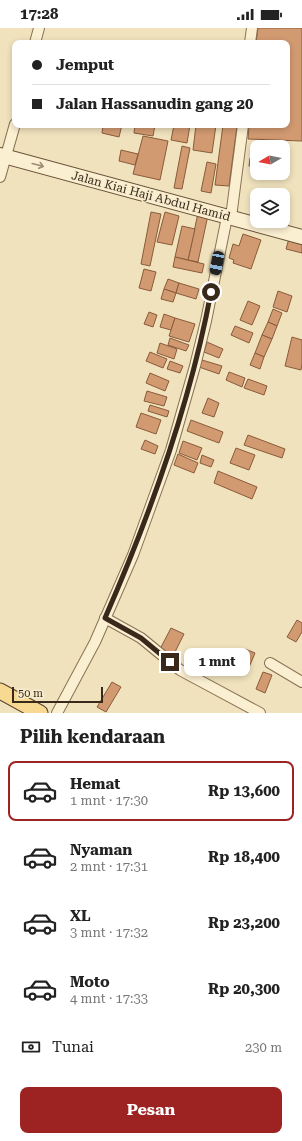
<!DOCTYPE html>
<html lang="id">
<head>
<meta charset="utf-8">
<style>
	body { margin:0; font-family:"Roboto Serif",serif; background:#f2f2f2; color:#222; height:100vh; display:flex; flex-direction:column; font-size:15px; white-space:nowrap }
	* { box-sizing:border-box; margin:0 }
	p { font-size:13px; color:#767676 }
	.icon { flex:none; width:22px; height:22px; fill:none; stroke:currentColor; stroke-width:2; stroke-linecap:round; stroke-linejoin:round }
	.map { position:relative; height:685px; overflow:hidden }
	.sheet { display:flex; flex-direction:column; background:#fff; flex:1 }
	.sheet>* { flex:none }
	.top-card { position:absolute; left:12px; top:12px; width:278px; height:88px; border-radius:8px; box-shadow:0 2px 6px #0003; display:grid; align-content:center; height:88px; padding:0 20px; background:#fff }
	.needle { width:26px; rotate:260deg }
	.fabs { position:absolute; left:250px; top:112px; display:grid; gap:8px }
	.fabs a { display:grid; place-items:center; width:40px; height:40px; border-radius:8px; background:#fff; box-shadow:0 2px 6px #0003; font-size:20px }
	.scale { position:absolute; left:12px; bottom:10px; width:91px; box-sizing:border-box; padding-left:4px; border:2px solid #38291b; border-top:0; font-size:11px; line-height:14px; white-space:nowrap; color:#38291b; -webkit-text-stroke:3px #f7eccd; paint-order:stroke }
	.end { position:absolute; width:18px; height:18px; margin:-9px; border:5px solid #38291b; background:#fff; box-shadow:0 0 0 2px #fff }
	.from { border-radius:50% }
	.bubble { position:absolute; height:28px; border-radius:8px; background:#fff; box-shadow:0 2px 6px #0003; font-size:13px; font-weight:700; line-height:28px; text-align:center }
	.car { position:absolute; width:12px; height:24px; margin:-12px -6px; border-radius:5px; box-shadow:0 0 3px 1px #0007; background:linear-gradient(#222 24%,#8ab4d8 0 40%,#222 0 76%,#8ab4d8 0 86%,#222 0) }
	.top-card b { display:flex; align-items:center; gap:14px; height:38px; font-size:15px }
	.top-card b+b { border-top:1px solid #e0e0e0 }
	.top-card i { width:10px; height:10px; background:#222 }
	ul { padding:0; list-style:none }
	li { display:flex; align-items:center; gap:12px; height:60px; margin:0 8px 6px; padding:0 12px; border:2px solid transparent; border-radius:8px }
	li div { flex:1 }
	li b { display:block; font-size:15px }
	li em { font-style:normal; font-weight:700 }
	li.on { border-color:#9c2322 }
	li>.icon { width:36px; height:36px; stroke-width:1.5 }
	h2 { padding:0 20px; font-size:18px; line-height:48px }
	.pay { display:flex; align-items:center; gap:10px; height:44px; padding:0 20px; font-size:15px }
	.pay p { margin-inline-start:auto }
	.cta { display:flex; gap:8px; margin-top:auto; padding:8px 20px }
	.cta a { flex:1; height:46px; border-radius:8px; background:#9c2322; color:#fff; font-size:16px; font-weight:700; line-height:46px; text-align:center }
	.status { display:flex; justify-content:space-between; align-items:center; height:28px; padding:0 20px; background:#fff; direction:ltr }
	.status svg { height:11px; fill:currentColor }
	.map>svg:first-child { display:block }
	.building { fill:#d19a71; stroke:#8a5b3a }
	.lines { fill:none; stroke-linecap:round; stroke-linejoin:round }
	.street-casing { stroke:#897255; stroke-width:12 }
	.secondary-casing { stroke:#6b5339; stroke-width:16 }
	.primary-casing { stroke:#56402a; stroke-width:17 }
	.street { stroke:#fbefd1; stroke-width:10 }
	.secondary { stroke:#fbefd1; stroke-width:14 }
	.primary { stroke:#f7d992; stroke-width:15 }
	.oneway { stroke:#9a8c76 }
	.route { stroke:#38291b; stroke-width:5 }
	.labels { text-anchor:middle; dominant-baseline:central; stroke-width:3; stroke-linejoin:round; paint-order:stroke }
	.street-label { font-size:12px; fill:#38291b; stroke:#f7eccd }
</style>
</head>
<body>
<div class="status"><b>17:28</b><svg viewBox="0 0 49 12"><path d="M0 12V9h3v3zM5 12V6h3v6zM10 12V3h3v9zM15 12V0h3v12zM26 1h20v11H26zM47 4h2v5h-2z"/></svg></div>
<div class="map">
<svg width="302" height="685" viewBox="0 0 302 685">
	<rect width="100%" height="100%" fill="#f0e2bd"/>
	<g class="building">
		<path d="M 258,0 L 302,0 L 302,113 L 248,111 L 249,97 L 287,97 L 287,15 L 256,15 Z"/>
		<path d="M 103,97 L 122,97 L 119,109 L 102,105 Z"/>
		<path d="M 135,97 L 155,97 L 153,108 L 134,105 Z"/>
		<path d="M 174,97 L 190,97 L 187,115 L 171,112 Z"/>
		<path d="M 196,97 L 216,97 L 212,125 L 193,122 Z"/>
		<path d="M 223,97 L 237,98 L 229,158 L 215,157 Z"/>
		<path d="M 143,108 L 168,113 L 160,152 L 133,146 Z"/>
		<path d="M 182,118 L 190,120 L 182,161 L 174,160 Z"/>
		<path d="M 121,122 L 138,126 L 135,137 L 119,133 Z"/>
		<path d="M 250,130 L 257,131 L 257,139 L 249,138 Z"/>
		<path d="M 207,134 L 216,136 L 211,165 L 201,163 Z"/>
		<path d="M 251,138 L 257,139 L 257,145 L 273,145 L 273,148 L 251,146 Z"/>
		<path d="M 151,184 L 161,186 L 150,238 L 141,236 Z"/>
		<path d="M 165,184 L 179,188 L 172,217 L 157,214 Z"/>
		<path d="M 198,185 L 208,187 L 198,234 L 188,232 Z"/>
		<path d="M 182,198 L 195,201 L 188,232 L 175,229 Z"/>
		<path d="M 243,206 L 261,212 L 251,241 L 233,235 L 234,232 L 229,230 L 233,216 L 239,218 Z"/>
		<path d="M 290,207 L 302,211 L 302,225 L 286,221 Z"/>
		<path d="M 175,229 L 204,236 L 202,245 L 173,239 Z"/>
		<path d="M 144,241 L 156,244 L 151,263 L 139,260 Z"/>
		<path d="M 168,251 L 179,255 L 176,265 L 164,261 Z"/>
		<path d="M 179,255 L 199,261 L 196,271 L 176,265 Z"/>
		<path d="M 164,261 L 176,265 L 173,274 L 161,271 Z"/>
		<path d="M 278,263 L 292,268 L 287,284 L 273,279 Z"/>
		<path d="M 248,273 L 260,278 L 252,297 L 240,292 Z"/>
		<path d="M 273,281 L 282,285 L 277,298 L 268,294 Z"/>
		<path d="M 149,284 L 157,287 L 153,299 L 144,296 Z"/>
		<path d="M 164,286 L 175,290 L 171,302 L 160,299 Z"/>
		<path d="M 175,290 L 195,296 L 189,314 L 169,308 Z"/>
		<path d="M 268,294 L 277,298 L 272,311 L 262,307 Z"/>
		<path d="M 235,298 L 253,305 L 249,315 L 231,307 Z"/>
		<path d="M 262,307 L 272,311 L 264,329 L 255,325 Z"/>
		<path d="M 292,309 L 302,312 L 302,336 L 301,342 L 285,338 Z"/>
		<path d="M 170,310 L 189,317 L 186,323 L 168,317 Z"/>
		<path d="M 207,314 L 223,321 L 219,330 L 204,324 Z"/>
		<path d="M 160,315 L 177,321 L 174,331 L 157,325 Z"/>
		<path d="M 150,324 L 167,331 L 163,340 L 146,333 Z"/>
		<path d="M 255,325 L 264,329 L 260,341 L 250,337 Z"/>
		<path d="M 202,332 L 222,338 L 219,346 L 199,339 Z"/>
		<path d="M 170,333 L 183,338 L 180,345 L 167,341 Z"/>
		<path d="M 229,344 L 245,350 L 242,359 L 226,352 Z"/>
		<path d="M 150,345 L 169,353 L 165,363 L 146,355 Z"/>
		<path d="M 248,351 L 267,358 L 264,367 L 244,360 Z"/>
		<path d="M 147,363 L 167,369 L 164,378 L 144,373 Z"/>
		<path d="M 208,370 L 219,375 L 214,389 L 202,385 Z"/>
		<path d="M 150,377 L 169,383 L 167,389 L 148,383 Z"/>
		<path d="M 141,385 L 161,392 L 156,406 L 136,399 Z"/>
		<path d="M 191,392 L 223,404 L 219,415 L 187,403 Z"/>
		<path d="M 248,407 L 285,421 L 282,430 L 244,417 Z"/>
		<path d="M 145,412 L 158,418 L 155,426 L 141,421 Z"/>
		<path d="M 183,413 L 202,420 L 197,432 L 179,425 Z"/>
		<path d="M 236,420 L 255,427 L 249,442 L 230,435 Z"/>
		<path d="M 178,426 L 198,435 L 194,445 L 174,437 Z"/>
		<path d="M 202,427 L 214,432 L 211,439 L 200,435 Z"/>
		<path d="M 218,443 L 257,459 L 252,471 L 214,455 Z"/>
		<path d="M 297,592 L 302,595 L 302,604 L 296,614 L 287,609 Z"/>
		<path d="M 171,600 L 184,606 L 173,628 L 160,621 Z"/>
		<path d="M 245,621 L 255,625 L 247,644 L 237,639 Z"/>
		<path d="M 263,644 L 272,647 L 265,665 L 256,661 Z"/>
		<path d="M 112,654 L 121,659 L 106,684 L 97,679 Z"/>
	</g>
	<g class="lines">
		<g class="street-casing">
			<g id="street">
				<path d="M 35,15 L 39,0"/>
				<path d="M 250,15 L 252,0"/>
				<path d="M 0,149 L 15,96"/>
				<path d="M 231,189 L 243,97"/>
				<path d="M 105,590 L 141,610 L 180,642 L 260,685"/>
				<path d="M 270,635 L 302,654"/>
				<path d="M 57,685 L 95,614 L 133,527 L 171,422 L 195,338 L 206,293 L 227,189"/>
			</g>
		</g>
		<g class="secondary-casing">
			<path id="secondary" d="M 0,127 L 302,209"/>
		</g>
		<g class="primary-casing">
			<path id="primary" d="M 0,663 L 40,685"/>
		</g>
		<use href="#street" class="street"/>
		<use href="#secondary" class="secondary"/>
		<use href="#primary" class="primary"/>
	</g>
	<defs><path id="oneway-shaft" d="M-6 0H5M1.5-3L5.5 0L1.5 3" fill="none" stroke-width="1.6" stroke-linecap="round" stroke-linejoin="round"/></defs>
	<use class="oneway" href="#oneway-shaft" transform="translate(38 137) rotate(15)"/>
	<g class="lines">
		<path class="route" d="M 170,634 L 141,610 L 105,590 C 151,485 190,377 211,264"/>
	</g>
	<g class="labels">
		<g class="street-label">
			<text transform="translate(151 168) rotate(15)">Jalan Kiai Haji Abdul Hamid</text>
		</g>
	</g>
</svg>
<div class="fabs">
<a><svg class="needle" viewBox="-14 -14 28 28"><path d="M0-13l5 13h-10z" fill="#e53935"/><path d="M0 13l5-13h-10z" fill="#767676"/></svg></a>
<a><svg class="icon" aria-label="layers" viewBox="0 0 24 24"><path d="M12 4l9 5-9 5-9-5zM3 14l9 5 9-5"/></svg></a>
</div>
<div class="scale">50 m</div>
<i class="end from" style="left:211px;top:264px"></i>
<i class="end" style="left:170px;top:634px"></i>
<div class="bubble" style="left:184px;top:620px;width:66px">1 mnt</div>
<i class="car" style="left:217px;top:235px;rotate:191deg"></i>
<div class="top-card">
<b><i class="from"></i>Jemput</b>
<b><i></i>Jalan Hassanudin gang 20</b>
</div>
</div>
<section class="sheet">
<h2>Pilih kendaraan</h2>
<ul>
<li class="on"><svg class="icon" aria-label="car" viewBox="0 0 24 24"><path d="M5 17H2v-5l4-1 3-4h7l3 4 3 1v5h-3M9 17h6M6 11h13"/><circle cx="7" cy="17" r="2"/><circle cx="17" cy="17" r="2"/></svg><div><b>Hemat</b><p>1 mnt · 17:30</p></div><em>Rp 13,600</em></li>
<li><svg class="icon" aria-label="car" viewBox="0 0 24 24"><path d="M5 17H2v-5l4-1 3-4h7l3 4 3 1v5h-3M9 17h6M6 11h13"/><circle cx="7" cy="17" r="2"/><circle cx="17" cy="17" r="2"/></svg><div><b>Nyaman</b><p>2 mnt · 17:31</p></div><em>Rp 18,400</em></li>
<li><svg class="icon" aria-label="car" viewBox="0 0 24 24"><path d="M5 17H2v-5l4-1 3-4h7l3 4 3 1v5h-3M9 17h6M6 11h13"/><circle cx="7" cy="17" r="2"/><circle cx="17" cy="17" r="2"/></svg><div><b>XL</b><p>3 mnt · 17:32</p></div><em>Rp 23,200</em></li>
<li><svg class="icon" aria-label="car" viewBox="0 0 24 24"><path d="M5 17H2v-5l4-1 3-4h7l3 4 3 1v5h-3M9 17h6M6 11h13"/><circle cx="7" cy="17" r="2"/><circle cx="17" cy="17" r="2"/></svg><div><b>Moto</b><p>4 mnt · 17:33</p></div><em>Rp 20,300</em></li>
</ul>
<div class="pay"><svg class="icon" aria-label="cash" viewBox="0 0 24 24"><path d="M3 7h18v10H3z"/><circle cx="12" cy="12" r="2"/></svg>Tunai<p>230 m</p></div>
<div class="cta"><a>Pesan</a></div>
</section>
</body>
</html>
